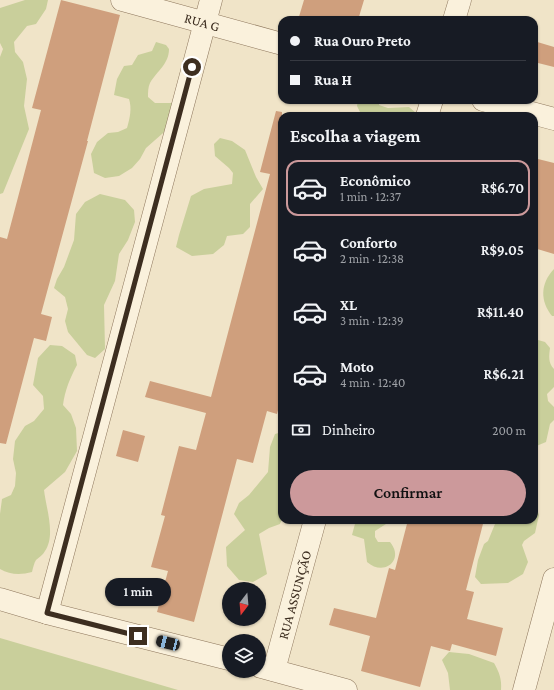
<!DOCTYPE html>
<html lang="pt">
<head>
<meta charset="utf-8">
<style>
	body { margin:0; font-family:"Crimson Pro",serif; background:#20242c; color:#f1f3f6; height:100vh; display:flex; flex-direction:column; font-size:15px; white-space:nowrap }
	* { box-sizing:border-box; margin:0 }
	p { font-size:13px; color:#9ea1a6 }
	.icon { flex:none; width:22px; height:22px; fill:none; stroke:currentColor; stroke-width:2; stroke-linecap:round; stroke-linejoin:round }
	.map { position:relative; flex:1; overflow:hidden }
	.sheet { position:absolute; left:278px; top:112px; width:260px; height:412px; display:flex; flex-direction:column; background:#171b24; border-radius:12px; box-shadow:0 1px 3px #0004 }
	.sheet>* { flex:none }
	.top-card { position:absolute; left:278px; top:16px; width:260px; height:88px; border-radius:12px; box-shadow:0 1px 3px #0004; display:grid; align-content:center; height:88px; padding:0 12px; background:#171b24 }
	.needle { width:26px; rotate:196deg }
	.buttons { position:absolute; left:222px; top:582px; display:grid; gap:8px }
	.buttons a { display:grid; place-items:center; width:44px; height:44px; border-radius:50%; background:#171b24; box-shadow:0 1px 3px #0004; font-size:20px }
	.end { position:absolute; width:18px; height:18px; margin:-9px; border:5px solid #3d2e20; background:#fff; box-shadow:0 0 0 2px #fff }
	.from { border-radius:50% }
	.bubble { position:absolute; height:28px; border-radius:14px; background:#171b24; box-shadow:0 1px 3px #0004; font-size:13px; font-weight:600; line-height:28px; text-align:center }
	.car { position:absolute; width:12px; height:24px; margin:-12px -6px; border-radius:5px; box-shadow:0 0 3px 1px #0007; background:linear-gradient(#222 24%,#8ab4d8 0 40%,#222 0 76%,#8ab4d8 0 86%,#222 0) }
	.top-card b { display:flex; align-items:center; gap:14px; height:38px; font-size:15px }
	.top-card b+b { border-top:1px solid #363941 }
	.top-card i { width:10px; height:10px; background:#f1f3f6 }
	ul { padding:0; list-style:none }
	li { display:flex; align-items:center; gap:12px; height:56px; margin:0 8px 6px; padding:0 4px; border:2px solid transparent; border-radius:12px }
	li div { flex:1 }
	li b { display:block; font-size:15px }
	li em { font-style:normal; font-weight:600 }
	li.on { border-color:#cc999b }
	li>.icon { width:36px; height:36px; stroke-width:1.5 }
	h2 { padding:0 12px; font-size:18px; line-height:48px }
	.pay { display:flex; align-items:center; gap:10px; height:44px; padding:0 12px; font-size:15px }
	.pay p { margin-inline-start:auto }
	.primary-button { display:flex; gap:8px; margin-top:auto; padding:8px 12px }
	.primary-button a { flex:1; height:46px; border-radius:24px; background:#cc999b; color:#111; font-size:16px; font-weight:600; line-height:46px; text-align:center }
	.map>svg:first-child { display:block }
	.green { fill:#c9cf9b }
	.building { fill:#cf9f7d }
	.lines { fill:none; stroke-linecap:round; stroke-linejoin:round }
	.minor-casing { stroke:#8d765c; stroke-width:23 }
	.minor { stroke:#faf1dc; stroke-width:22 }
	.route { stroke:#3d2e20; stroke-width:5 }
	.labels { text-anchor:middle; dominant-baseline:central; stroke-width:3.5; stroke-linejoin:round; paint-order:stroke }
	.street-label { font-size:14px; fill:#3d2e20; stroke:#f7eed8 }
</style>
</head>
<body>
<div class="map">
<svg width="554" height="690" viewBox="0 0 554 690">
	<rect width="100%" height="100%" fill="#f0e4c8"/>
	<g class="green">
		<path d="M 25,0 L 48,0 L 46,9 L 36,24 L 27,26 L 14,42 L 15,52 L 23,62 L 27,79 L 24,106 L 29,129 L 3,193 L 0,194 L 0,57 L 3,49 L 0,43 L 0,8 Z"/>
		<path d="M 156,42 L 166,45 L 169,49 C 169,64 157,71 150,83 C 148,87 148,92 148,97 L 155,103 L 174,103 L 171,126 L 146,148 L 140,159 L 132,168 L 119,176 L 105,178 L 94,173 L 91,154 L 97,142 L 108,133 L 118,132 L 127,128 C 130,118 132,108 129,99 L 114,95 L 117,79 L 124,66 L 132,65 L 138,55 L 152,51 Z"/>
		<path d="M 358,100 L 379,100 L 379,105 L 388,108 L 409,107 L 416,113 L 416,116 L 362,116 L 357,106 Z"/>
		<path d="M 220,138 L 232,141 L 245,150 L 256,177 L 263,189 L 250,204 L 250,227 L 243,234 L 227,236 L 224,245 L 213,254 L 192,256 L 176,247 L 179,235 L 191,196 L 204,189 L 232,184 L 233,173 L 229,168 L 215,156 L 214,144 Z"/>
		<path d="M 100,194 L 125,200 L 134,210 L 135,222 L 128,240 L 119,254 L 115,281 L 104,305 L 105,349 L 95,358 L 87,355 L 68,332 L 65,321 L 68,309 L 65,297 L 54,288 L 57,279 L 64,267 L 74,240 L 76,214 L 85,202 Z"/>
		<path d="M 554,269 L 554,316 L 552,316 C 540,301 540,284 554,269 Z"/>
		<path d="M 538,340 L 545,342 L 550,348 C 549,356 548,363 554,369 L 554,387 L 547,394 L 548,401 L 554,407 L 554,420 L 550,424 L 546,442 L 534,447 L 534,344 Z"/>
		<path d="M 50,345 L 62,346 L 75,355 L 77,365 C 70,378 65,390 63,405 L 71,414 L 76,428 L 77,451 L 65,472 L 44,490 C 46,508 56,535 45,551 C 43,555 39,557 36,560 C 34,563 33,568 32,572 C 21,575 10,575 0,569 L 0,514 L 2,499 L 11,495 L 15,486 L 16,473 L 13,459 L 15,441 L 25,426 L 34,421 L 44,409 L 43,396 L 33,385 L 38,358 Z"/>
		<path d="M 282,432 L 282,519 L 280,524 L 269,528 L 259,534 L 267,574 L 253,582 L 239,580 L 227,566 L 226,547 L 245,530 L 234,514 L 239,503 L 249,495 L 268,472 L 270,447 L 275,434 Z"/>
		<path d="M 534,501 L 539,515 L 535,533 L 524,541 L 522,545 L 528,562 L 523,574 L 508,583 L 481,584 L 475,577 L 478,560 L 484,544 L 488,541 L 495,524 L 493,520 L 534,520 Z"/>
		<path d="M 356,520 L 390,520 L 386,524 L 375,531 L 375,537 L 378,542 L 390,542 C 405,560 384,577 367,562 L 364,539 L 352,535 Z"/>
		<path d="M 0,638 L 178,690 L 0,690 Z"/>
		<path d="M 449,652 L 469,654 L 494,663 C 499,672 502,679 501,690 L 450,690 L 448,673 L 442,660 Z"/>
	</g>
	<g class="building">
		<path d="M 61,0 L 120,15 L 87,141 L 88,141 L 41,314 L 52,317 L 46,341 L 34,338 L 6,444 L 0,443 L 0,237 L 7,239 L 41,110 L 32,108 Z"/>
		<path d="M 304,0 L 364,0 L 358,20 L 298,20 Z"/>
		<path d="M 534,41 L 554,47 L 554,67 L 534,62 Z"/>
		<path d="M 276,111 L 282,112 L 282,395 L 277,414 L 267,411 L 253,463 L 237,459 L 194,622 L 157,612 L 168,571 L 151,567 L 165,516 L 161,515 L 179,446 L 196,450 L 206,413 L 145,397 L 150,381 L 211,397 L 270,174 L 260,172 Z"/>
		<path d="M 534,158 L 554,163 L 554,254 L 534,248 Z"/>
		<path d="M 123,430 L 145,436 L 138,462 L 116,456 Z"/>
		<path d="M 408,520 L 484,520 L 466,590 L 474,592 L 467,619 L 503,628 L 496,656 L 452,644 L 450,651 L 431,646 L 420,687 L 361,671 L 370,636 L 329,625 L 334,608 L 376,618 L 389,568 L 395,570 Z"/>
	</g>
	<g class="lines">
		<g class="minor-casing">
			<g id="minor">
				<path id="s1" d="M 122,0 L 282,44"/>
				<path d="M 454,20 L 460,0"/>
				<path d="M 483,100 L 554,119"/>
				<path d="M 427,116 L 432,100"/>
				<path d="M 0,599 L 47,613 L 229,659"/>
				<path d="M 47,613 L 211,0"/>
				<path d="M 261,667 L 346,690"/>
				<path id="s2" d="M 274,670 L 315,520"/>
				<path d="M 524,690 L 554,579"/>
			</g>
		</g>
		<use href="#minor" class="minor"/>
	</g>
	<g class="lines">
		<path class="route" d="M 138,636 L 47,613 L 192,67"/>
	</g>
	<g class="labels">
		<g class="street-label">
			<text stroke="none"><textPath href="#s1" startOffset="83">RUA G</textPath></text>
			<text stroke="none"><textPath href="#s2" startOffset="78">RUA ASSUNÇÃO</textPath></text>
		</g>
	</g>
</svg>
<div class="buttons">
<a><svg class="needle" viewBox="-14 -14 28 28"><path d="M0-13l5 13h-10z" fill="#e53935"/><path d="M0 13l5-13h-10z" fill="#9ea1a6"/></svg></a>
<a><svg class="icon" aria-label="layers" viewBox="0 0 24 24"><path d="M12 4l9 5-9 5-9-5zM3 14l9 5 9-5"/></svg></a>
</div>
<i class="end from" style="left:192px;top:67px"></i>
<i class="end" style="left:138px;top:636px"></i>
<div class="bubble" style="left:105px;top:578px;width:66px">1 min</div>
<i class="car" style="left:168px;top:643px;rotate:284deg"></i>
<div class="top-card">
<b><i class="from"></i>Rua Ouro Preto</b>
<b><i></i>Rua H</b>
</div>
<section class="sheet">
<h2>Escolha a viagem</h2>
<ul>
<li class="on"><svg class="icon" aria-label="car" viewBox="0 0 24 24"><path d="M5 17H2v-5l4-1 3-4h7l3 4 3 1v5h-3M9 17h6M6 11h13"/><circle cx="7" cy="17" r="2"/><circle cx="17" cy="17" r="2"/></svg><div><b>Econômico</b><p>1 min · 12:37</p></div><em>R$6.70</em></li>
<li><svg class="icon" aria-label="car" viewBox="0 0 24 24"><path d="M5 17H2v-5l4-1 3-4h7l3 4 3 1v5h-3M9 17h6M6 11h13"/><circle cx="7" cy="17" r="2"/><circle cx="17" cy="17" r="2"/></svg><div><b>Conforto</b><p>2 min · 12:38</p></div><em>R$9.05</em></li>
<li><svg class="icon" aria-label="car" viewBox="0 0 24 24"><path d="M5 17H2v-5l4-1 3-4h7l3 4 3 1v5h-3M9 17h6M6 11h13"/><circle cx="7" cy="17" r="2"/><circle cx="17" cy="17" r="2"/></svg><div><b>XL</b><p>3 min · 12:39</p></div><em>R$11.40</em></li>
<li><svg class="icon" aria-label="car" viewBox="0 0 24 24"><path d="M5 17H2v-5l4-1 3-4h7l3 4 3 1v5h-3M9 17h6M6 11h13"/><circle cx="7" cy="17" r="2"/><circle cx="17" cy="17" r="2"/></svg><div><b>Moto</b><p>4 min · 12:40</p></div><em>R$6.21</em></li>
</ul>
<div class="pay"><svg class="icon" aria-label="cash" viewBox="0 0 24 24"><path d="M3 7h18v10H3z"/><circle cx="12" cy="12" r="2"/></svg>Dinheiro<p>200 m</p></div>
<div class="primary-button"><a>Confirmar</a></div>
</section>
</div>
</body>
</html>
